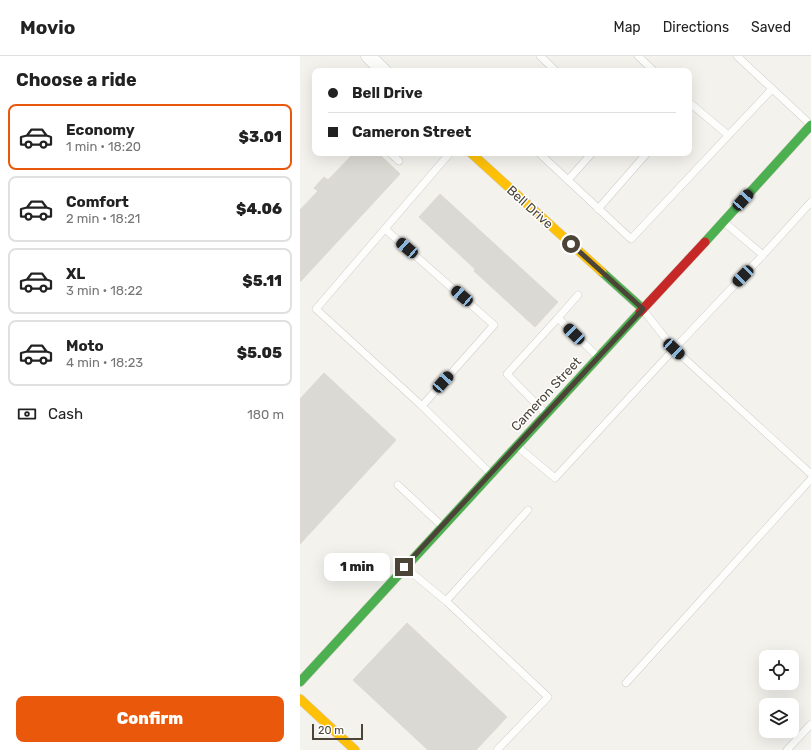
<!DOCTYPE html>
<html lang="en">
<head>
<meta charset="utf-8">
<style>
	body { margin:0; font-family:Rubik,sans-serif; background:#f2f2f2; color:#222; height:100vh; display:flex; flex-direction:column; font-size:15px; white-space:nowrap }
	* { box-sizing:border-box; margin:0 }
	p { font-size:13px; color:#767676 }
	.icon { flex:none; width:22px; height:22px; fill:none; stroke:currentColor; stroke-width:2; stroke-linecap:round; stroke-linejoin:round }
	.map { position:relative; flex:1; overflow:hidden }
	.side { display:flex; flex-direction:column; background:#fff; width:300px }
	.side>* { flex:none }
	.guide { position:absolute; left:12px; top:12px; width:380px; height:88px; border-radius:8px; box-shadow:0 4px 16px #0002; display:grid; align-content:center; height:88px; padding:0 16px; background:#fff }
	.controls { position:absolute; left:459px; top:594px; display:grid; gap:8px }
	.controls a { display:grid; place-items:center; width:40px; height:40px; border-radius:8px; background:#fff; box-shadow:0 4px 16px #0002; font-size:20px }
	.scale { position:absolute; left:12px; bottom:10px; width:51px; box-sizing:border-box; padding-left:4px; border:2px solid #4b4437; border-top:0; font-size:11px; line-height:14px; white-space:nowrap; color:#4b4437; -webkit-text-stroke:3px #fff; paint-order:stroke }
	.end { position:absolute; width:18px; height:18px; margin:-9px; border:5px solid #4b4437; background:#fff; box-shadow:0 0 0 2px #fff }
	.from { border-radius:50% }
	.bubble { position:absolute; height:28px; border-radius:8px; background:#fff; box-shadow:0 4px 16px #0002; font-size:13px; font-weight:800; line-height:28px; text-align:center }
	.car { position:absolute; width:12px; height:24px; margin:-12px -6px; border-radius:5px; box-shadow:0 0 3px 1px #0007; background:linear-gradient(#222 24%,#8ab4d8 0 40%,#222 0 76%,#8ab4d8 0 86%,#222 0) }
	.guide b { display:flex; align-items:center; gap:14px; height:38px; font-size:15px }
	.guide b+b { border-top:1px solid #e0e0e0 }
	.guide i { width:10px; height:10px; background:#222 }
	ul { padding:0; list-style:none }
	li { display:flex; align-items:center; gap:12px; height:66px; margin:0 8px 6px; padding:0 8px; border:2px solid #e0e0e0; border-radius:8px }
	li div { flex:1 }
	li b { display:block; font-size:15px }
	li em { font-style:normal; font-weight:800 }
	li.selected { border-color:#ea580c }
	li>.icon { width:36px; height:36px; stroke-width:1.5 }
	h2 { padding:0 16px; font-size:18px; line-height:48px }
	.pay { display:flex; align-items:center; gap:10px; height:44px; padding:0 16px; font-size:15px }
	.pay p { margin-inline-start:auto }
	.action { display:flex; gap:8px; margin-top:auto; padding:8px 16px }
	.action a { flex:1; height:46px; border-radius:8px; background:#ea580c; color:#fff; font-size:16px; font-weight:800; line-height:46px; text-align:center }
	header { display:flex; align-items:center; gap:24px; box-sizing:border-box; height:56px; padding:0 20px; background:#fff; border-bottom:1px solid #e0e0e0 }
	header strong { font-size:19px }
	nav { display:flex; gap:22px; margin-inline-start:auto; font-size:14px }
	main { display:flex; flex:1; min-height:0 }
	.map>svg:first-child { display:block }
	.building { fill:#dbd9d3; stroke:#dcd9d2 }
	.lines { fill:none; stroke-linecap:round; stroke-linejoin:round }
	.lane-casing { stroke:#d1cfca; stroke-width:8 }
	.street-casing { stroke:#d1cfca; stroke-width:15 }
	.fast-casing { stroke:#d3cfc3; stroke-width:10 }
	.slow-casing { stroke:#d3cfc3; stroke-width:10 }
	.jam-casing { stroke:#d3cfc3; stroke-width:10 }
	.lane { stroke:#fdfdfc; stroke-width:7 }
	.street { stroke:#fdfdfc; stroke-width:14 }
	.fast { stroke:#4caf50; stroke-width:9 }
	.slow { stroke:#ffc107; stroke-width:9 }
	.jam { stroke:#c62828; stroke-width:9 }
	.route { stroke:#4b4437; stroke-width:5 }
	.labels { text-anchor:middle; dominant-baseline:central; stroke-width:3; stroke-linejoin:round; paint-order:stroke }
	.street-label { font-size:13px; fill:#4b4437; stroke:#fff }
</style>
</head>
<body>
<header>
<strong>Movio</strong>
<nav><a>Map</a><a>Directions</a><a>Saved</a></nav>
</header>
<main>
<section class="side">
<h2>Choose a ride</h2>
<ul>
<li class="selected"><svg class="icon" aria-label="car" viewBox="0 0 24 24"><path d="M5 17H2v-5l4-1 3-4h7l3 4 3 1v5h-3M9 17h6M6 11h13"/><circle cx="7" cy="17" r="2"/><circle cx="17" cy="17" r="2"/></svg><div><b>Economy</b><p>1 min · 18:20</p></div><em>$3.01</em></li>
<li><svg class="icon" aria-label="car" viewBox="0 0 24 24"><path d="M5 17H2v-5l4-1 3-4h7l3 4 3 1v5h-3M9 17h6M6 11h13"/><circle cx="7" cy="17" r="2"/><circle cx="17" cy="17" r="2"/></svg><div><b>Comfort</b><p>2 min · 18:21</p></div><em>$4.06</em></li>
<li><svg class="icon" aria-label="car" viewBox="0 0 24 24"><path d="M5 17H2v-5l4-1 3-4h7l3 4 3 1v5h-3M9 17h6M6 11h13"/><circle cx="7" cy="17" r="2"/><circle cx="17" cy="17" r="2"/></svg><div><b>XL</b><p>3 min · 18:22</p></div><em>$5.11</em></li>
<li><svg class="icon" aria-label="car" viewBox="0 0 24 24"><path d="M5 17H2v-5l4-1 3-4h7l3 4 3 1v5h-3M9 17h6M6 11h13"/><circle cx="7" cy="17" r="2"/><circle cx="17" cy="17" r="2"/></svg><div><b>Moto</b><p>4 min · 18:23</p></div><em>$5.05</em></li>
</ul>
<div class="pay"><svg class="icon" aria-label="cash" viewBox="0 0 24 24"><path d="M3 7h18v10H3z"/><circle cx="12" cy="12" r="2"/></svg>Cash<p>180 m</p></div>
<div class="action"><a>Confirm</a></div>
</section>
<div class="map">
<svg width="511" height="694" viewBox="0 0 511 694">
	<rect width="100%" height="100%" fill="#f3f2ed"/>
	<g class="building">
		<path d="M 54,97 L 78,97 L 100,118 L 0,226 L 0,154 L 18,135 L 14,132 L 24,121 L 28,124 Z"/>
		<path d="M 140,138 L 258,246 L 235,271 L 174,215 L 175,213 L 119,161 Z"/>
		<path d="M 24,317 L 96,384 L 0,488 L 0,343 Z"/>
		<path d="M 107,567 L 207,661 L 176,694 L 128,694 L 53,624 Z"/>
	</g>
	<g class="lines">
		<g class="lane-casing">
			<g id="lane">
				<path d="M 240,0 L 256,15"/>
				<path d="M 338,0 L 354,15"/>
				<path d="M 437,0 L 511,69"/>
				<path d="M 390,47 L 428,79"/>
				<path d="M 90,97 L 99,105"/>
				<path d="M 150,97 L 16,253 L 122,350 L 190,417"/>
				<path d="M 239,97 L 331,183 L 472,33"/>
				<path d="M 268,124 L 292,97"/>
				<path d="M 298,153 L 347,97"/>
				<path d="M 424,166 L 463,199 L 511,146"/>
				<path d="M 85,173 L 194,269 L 122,350"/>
				<path d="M 344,255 L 374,293 L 463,199"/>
				<path d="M 258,262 L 278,239"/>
				<path d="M 245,357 L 207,318 L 258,262 L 298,301"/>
				<path d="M 218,391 L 255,422 L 374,293 L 511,418"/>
				<path d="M 98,429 L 142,470"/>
				<path d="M 106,512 L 146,545 L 228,454"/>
				<path d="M 146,545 L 248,641 L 197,694"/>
				<path d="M 326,627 L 511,423"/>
				<path d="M 487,694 L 511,668"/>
			</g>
		</g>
		<g class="street-casing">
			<path id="street" d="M 68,0 L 84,15"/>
		</g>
		<g class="fast-casing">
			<g id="fast">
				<path d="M 405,186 L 511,69"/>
				<path d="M 302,216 L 343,253"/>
				<path d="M 0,626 L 340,256"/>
			</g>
		</g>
		<g class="slow-casing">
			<g id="slow">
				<path d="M 171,97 L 302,216"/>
				<path d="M 0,643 L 55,694"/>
			</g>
		</g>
		<g class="jam-casing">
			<path id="jam" d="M 340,256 L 405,186"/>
		</g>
		<use href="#lane" class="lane"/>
		<use href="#street" class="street"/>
		<use href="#fast" class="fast"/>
		<use href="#slow" class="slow"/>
		<use href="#jam" class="jam"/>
	</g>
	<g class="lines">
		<path class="route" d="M 104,511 L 343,253 L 271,188"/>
	</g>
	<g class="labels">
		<g class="street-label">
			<text transform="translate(230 151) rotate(42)">Bell Drive</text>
			<text transform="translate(246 338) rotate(-47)">Cameron Street</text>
		</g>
	</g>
</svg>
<div class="controls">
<a><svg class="icon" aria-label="locate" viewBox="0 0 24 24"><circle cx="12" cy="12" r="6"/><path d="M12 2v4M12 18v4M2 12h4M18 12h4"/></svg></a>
<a><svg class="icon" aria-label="layers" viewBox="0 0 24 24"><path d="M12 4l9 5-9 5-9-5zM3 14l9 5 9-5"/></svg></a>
</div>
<div class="scale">20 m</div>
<i class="end from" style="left:271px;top:188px"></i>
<i class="end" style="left:104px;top:511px"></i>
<div class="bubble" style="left:24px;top:497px;width:66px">1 min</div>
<i class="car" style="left:443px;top:144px;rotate:42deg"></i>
<i class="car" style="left:107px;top:192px;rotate:311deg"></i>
<i class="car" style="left:443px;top:220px;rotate:224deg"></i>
<i class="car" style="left:162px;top:240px;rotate:311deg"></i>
<i class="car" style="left:274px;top:278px;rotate:314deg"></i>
<i class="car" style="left:374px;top:293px;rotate:133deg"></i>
<i class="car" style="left:143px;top:326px;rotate:42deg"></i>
<div class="guide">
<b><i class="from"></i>Bell Drive</b>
<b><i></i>Cameron Street</b>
</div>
</div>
</main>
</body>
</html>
